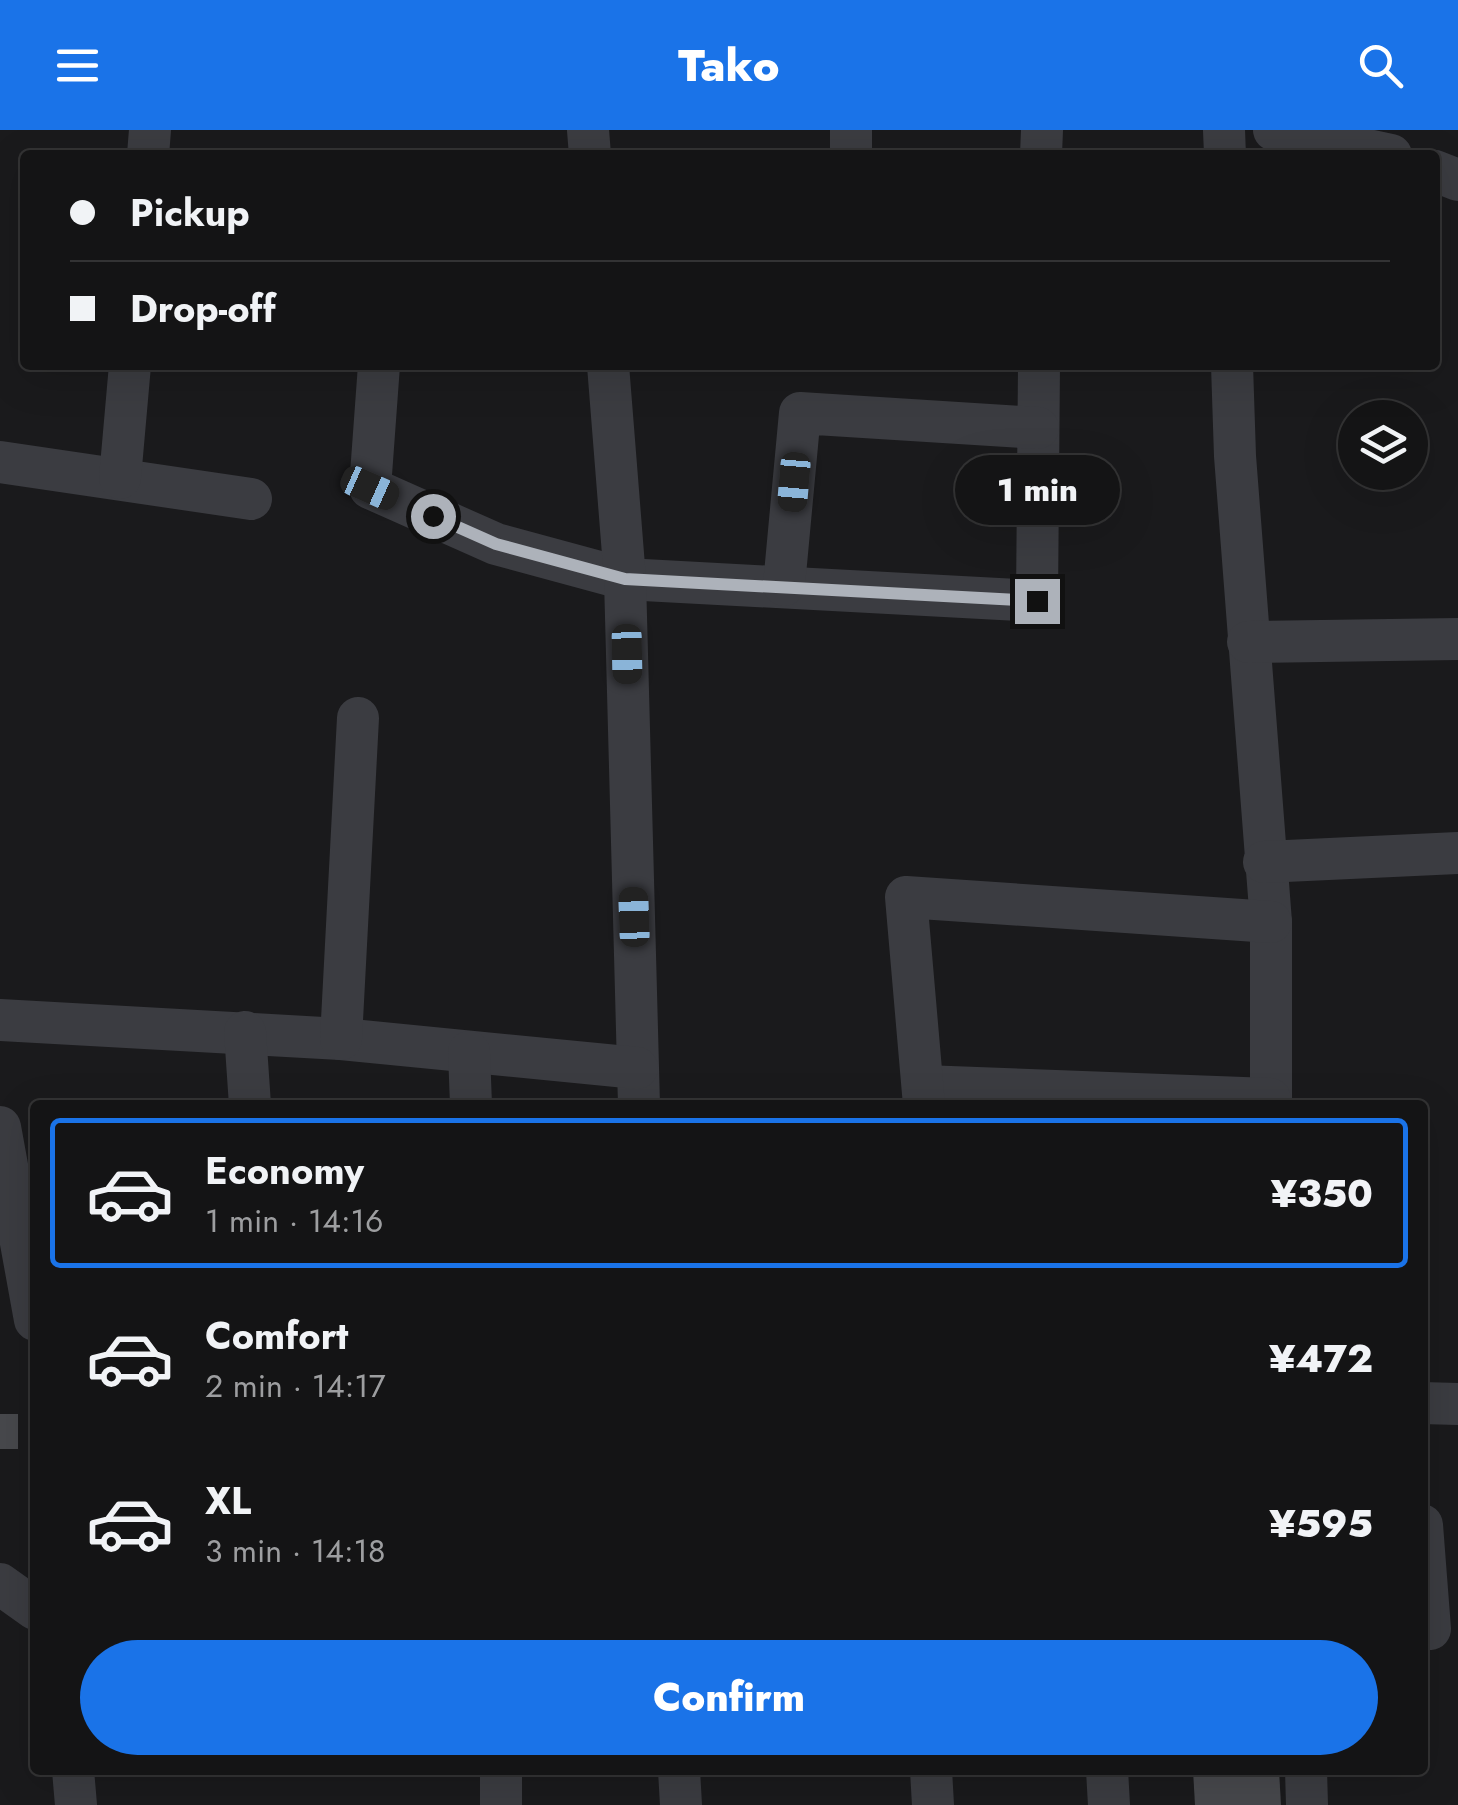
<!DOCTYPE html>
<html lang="en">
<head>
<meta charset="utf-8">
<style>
	body { margin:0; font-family:Jost,sans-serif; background:#212122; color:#f1f3f6; height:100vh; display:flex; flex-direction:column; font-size:38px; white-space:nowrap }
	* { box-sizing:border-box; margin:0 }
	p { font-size:32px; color:#9d9ea0 }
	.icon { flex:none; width:55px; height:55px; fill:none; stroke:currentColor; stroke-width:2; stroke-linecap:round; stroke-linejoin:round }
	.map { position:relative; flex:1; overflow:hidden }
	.side { position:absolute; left:30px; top:970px; width:1398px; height:675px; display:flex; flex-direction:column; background:#141415; border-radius:10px; box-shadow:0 10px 40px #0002,0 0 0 2px #333334 }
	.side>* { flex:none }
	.guide { position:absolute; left:20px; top:20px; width:1420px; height:220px; border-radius:10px; box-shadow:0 10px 40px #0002,0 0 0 2px #333334; display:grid; align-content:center; height:220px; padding:0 50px; background:#141415 }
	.controls { position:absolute; left:1338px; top:270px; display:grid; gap:20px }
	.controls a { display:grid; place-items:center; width:90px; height:90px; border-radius:50%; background:#141415; box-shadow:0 10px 40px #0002,0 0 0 2px #333334; font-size:50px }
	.end { position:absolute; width:45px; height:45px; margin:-22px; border:12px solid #adb2ba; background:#111; box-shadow:0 0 0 5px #111 }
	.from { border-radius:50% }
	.bubble { position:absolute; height:70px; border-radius:35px; background:#141415; box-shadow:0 10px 40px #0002,0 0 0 2px #333334; font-size:32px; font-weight:800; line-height:70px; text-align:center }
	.car { position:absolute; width:30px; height:60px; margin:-30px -15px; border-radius:12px; box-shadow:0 0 8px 2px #0007; background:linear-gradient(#222 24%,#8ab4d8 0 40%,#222 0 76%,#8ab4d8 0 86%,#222 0) }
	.guide b { display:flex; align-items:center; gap:35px; height:95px; font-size:38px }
	.guide b+b { border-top:2px solid #333334 }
	.guide i { width:25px; height:25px; background:#f1f3f6 }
	ul { padding:18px 0 0; list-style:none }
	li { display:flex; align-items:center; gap:30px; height:150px; margin:0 20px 15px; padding:0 30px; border:5px solid transparent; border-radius:10px }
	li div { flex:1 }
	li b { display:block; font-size:38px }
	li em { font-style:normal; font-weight:800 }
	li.on { border-color:#1a73e8 }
	li>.icon { width:90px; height:90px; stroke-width:1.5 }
	.action { display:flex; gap:20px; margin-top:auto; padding:20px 50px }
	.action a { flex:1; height:115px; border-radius:60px; background:#1a73e8; color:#fff; font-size:40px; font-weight:800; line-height:115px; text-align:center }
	header { display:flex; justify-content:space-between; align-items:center; height:130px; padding:0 50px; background:#1a73e8; color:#fff; font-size:45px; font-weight:800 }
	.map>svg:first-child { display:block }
	.building { fill:#47484c }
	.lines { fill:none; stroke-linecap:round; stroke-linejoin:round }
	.minor { stroke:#3b3c41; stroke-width:42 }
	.route { stroke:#adb2ba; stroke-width:12 }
</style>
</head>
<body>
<header><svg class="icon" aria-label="menu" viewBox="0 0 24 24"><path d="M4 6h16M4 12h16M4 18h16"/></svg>Tako<svg class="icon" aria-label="search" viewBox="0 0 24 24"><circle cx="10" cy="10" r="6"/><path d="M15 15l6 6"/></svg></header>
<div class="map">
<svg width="1458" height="1675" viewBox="0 0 1458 1675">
	<rect width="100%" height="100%" fill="#1a1a1c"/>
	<g class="building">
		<rect x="0" y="1284" width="18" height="35"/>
		<path d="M 1193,1640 L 1279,1640 L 1281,1675 L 1195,1675 Z"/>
	</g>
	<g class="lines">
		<g class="minor">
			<path d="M 588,0 L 590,25"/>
			<path d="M 1224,0 L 1225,25"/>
			<path d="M 1274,0 L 1391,25"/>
			<path d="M 148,25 L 150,0"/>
			<path d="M 851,25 L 851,0"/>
			<path d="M 1041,25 L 1042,0"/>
			<path d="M 1435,41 L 1458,50"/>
			<path d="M 379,235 L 370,358 L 496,414 L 625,449 L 1037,471 L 1039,235"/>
			<path d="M 608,235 L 625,449 L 639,975"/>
			<path d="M 1232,235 L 1235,326 L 1271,792 L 1271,975"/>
			<path d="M 0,332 L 251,369"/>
			<path d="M 120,348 L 130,235"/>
			<path d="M 784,455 L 800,283 L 1038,298"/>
			<path d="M 1248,512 L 1458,509"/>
			<path d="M 1264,732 L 1458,723"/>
			<path d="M 0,890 L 341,909 L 637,938"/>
			<path d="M 245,902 L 250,975"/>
			<path d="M 341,909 L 358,588"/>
			<path d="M 469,922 L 471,975"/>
			<path d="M 923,956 L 1270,969"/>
			<path d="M 924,975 L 906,767 L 1271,792"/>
			<path d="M 0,997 L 35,1190"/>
			<path d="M 1422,1273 L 1458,1274"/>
			<path d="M 1422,1395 L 1430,1499"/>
			<path d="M 0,1454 L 35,1479"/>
			<path d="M 73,1640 L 76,1675"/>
			<path d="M 501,1640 L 501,1675"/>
			<path d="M 679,1640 L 681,1675"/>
			<path d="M 931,1640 L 933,1675"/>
			<path d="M 1107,1640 L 1109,1675"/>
			<path d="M 1306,1640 L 1307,1675"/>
		</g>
	</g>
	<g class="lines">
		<path class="route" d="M 433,386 L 496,414 L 625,449 L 1037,471"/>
	</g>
</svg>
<div class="controls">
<a><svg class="icon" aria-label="layers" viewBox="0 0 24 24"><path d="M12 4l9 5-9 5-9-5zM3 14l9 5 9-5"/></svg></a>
</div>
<i class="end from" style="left:433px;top:386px"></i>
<i class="end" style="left:1037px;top:471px"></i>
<div class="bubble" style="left:955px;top:325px;width:165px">1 min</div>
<i class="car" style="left:794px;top:352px;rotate:185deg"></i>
<i class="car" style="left:370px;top:358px;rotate:114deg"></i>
<i class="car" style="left:627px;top:524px;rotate:179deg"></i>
<i class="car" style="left:634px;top:787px;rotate:358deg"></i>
<div class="guide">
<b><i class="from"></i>Pickup</b>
<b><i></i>Drop-off</b>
</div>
<section class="side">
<ul>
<li class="on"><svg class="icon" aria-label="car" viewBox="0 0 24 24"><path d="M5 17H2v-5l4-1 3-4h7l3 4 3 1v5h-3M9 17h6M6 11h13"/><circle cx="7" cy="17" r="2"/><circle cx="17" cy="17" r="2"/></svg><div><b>Economy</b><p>1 min · 14:16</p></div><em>¥350</em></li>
<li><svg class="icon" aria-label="car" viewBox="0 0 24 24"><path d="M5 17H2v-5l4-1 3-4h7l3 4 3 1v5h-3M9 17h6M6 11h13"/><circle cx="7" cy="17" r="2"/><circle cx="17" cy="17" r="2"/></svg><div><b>Comfort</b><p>2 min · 14:17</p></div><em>¥472</em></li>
<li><svg class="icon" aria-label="car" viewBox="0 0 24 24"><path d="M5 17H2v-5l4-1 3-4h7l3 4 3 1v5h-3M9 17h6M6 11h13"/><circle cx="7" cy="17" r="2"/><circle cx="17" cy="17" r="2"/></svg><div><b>XL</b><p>3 min · 14:18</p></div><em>¥595</em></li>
</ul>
<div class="action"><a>Confirm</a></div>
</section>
</div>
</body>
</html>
